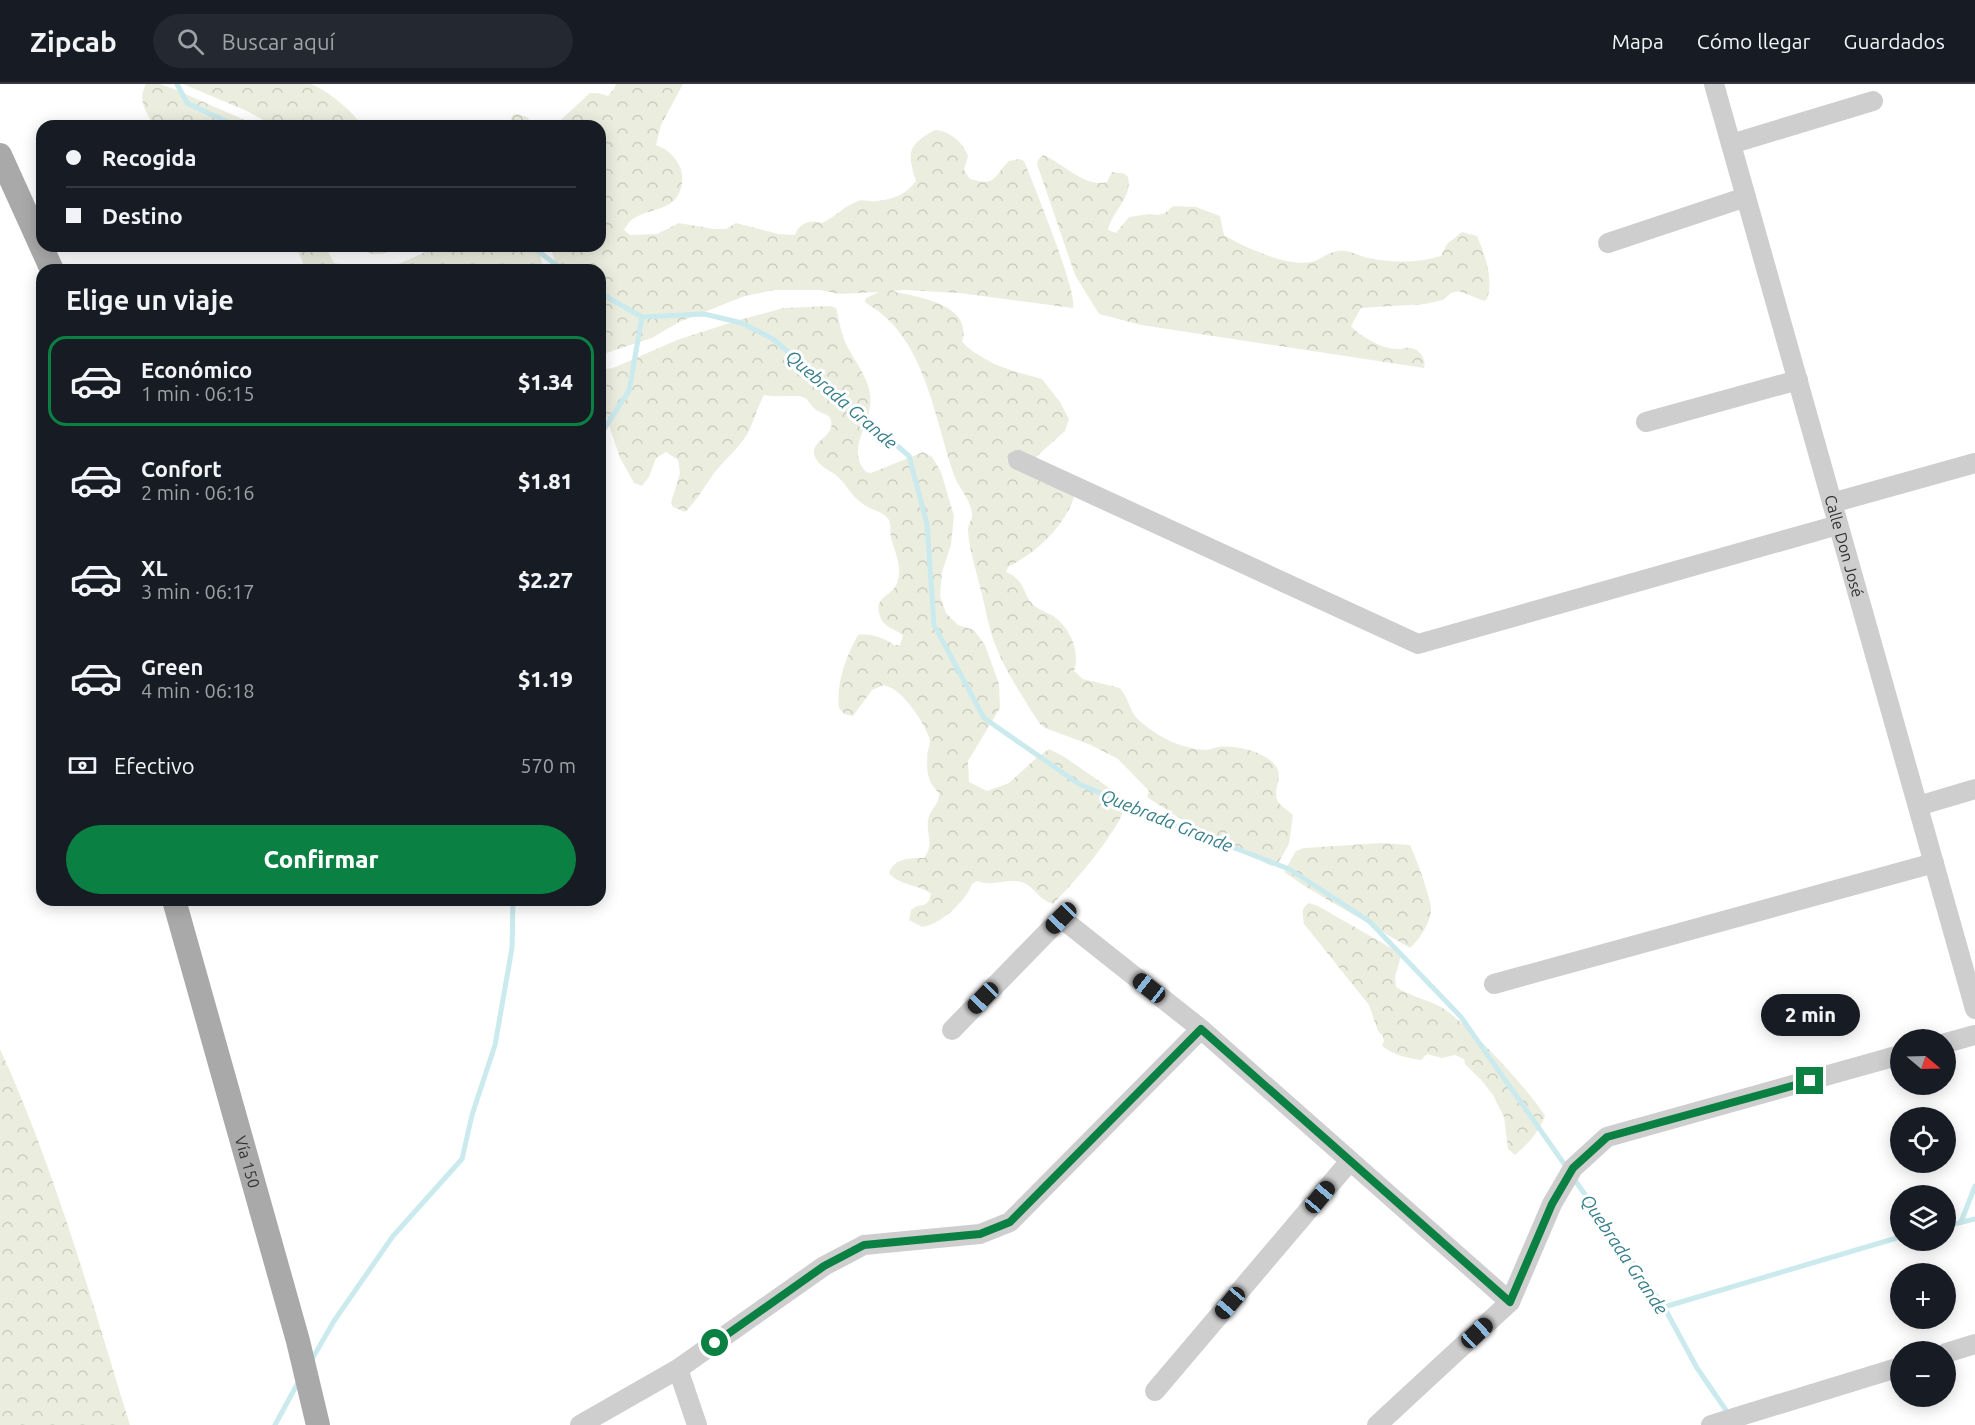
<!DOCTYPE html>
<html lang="es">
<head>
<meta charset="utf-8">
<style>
	body { margin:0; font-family:Ubuntu,sans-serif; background:#242831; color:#f1f3f6; height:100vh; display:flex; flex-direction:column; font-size:22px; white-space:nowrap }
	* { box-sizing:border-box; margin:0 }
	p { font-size:20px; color:#9ea1a6 }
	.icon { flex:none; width:33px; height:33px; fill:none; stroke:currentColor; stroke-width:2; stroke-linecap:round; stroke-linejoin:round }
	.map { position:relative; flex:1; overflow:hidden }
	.sheet { position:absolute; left:36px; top:180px; width:570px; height:642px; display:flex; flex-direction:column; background:#171b24; border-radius:18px; box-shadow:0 3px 15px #0003 }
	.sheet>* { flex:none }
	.banner { position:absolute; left:36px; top:36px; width:570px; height:132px; border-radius:18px; box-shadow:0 3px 15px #0003; display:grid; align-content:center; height:132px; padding:0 30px; background:#171b24 }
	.needle { width:39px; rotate:109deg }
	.controls { position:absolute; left:1890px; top:945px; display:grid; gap:12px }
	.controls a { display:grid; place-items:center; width:66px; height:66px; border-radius:50%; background:#171b24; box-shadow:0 3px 15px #0003; font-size:30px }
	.end { position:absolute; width:27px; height:27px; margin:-14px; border:8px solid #0b8043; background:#fff; box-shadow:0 0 0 3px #fff }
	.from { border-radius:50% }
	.bubble { position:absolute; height:42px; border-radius:21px; background:#171b24; box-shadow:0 3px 15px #0003; font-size:20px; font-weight:800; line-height:42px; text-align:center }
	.car { position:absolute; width:18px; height:36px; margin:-18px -9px; border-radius:8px; box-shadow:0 0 4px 2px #0007; background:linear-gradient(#222 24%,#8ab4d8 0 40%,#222 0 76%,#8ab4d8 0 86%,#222 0) }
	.banner b { display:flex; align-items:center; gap:21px; height:57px; font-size:22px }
	.banner b+b { border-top:2px solid #363941 }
	.banner i { width:15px; height:15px; background:#f1f3f6 }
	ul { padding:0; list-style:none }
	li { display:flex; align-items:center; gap:18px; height:90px; margin:0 12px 9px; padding:0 18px; border:3px solid transparent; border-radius:18px }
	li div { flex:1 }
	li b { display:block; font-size:22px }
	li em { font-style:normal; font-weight:800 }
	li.selected { border-color:#0b8043 }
	li>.icon { width:54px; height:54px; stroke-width:1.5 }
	h2 { padding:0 30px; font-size:27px; line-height:72px }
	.pay { display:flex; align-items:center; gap:15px; height:66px; padding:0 30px; font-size:22px }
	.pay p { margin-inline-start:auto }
	.primary-button { display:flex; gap:12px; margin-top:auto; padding:12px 30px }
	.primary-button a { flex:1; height:69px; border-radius:36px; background:#0b8043; color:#fff; font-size:24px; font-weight:800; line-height:69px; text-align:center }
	header { display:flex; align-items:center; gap:36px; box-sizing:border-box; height:84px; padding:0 30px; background:#171b24; border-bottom:2px solid #363941 }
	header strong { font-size:28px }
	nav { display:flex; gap:33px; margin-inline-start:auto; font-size:21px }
	.search { width:420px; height:54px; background:#242831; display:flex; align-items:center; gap:15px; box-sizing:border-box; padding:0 21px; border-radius:33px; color:#9ea1a6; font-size:22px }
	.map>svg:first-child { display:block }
	.forest { fill:url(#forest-crowns) }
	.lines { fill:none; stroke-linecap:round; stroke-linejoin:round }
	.stream { stroke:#caeaee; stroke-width:5 }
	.minor { stroke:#cecece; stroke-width:20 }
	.major { stroke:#a9a9a9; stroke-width:24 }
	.route { stroke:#0b8043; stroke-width:8 }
	.labels { text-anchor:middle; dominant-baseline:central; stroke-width:6; stroke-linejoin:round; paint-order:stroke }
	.street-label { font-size:16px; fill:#313131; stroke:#fff }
	.water-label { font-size:18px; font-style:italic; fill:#367f8a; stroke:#fff }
</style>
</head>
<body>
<header>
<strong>Zipcab</strong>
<div class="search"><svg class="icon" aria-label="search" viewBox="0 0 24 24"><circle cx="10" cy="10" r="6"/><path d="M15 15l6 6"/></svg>Buscar aquí</div>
<nav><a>Mapa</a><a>Cómo llegar</a><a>Guardados</a></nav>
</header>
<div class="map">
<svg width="1975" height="1341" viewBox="0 0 1975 1341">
	<defs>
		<pattern id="forest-crowns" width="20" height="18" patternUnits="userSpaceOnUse" patternTransform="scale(1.5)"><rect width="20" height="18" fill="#ebeedf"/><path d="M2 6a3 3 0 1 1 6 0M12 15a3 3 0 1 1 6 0" fill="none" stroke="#cacdc0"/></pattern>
	</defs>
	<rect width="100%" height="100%" fill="#fff"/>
	<g class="forest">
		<path d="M 146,0 L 160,0 L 174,5 L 258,42 L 154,42 C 146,28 137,16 146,0 Z"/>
		<path d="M 183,0 L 311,0 C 327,6 353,27 362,42 L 274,42 L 247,27 Z"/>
		<path d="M 616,0 L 683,0 L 661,41 L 656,61 C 667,65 675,72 680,83 C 683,91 683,99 680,107 C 673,127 649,124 633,135 C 629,137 627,142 624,146 L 630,151 L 657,150 L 679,139 L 714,145 L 726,145 L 736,139 L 779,150 L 795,151 C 799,139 810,135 822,139 C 835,133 844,122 858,117 C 864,115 870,118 876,117 C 892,116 907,110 916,97 C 907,69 907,61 935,46 C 950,47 963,58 968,72 L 964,86 L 970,95 C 997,102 992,94 1009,77 L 1019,75 L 1024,77 C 1033,99 1078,209 1073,224 L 959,209 L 904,206 L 892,207 C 917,213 974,220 962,258 L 972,267 L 994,280 L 1013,287 L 1042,295 L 1060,318 L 1069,335 L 1065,347 L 1037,372 L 1034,384 L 1070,407 L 1074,414 C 1063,444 1036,469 1008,483 L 1006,488 C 1027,496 1022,513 1036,523 C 1043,528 1051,529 1057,535 C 1072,548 1080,569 1074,587 L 1083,595 L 1120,604 C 1127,612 1129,623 1135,632 C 1139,637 1147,643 1153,647 C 1166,657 1188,665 1205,666 C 1209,666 1213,664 1218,663 C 1234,661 1258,666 1271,677 C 1289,692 1269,704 1279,719 C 1282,723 1289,727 1293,731 L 1289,760 L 1277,781 L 1272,782 L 1267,780 L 1176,732 L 1147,713 L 1149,707 L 1118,675 L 1091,661 L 1045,644 L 1040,640 C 1022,612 1003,584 992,552 C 987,535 984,517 979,499 C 975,482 969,464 968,446 C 968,441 971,437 972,433 C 973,418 959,405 954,391 C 936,340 927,268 883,231 C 878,226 871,223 865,218 L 866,214 L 879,208 L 840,210 L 820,206 L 775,206 L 745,212 L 679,238 L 652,254 L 600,271 L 600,186 L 558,186 L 550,162 L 600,162 L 600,42 L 554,42 L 590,9 L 598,9 L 608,12 L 614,5 Z"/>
		<path d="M 517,30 L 527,33 L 534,42 L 513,42 L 511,35 L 513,31 Z"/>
		<path d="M 1043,71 C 1064,79 1084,104 1107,98 L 1112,88 L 1125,90 L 1128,93 C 1133,113 1112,127 1108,146 L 1116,149 L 1129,133 L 1149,130 L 1158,131 L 1165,129 L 1173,122 L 1196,123 L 1220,132 L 1224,151 C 1244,163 1287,183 1311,178 C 1324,175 1329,165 1346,167 C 1353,168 1360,172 1368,174 C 1393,179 1417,179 1441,172 L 1447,160 L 1462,148 L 1477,152 C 1485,170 1494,196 1487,215 L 1484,217 L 1459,207 L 1451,209 L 1443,216 L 1425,220 L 1361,224 L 1351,242 C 1359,251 1370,257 1382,262 C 1386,263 1392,265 1396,265 C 1403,266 1398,265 1405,264 C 1417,262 1427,273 1424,284 L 1141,241 L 1099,230 L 1075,191 L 1037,80 L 1039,75 Z"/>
		<path d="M 296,162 L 325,162 L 334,179 L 366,186 L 306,186 Z"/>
		<path d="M 357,162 L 405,162 C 387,169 373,176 357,162 Z"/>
		<path d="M 440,162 L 539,162 L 543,186 L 369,186 L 386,180 L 396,181 Z"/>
		<path d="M 830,222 L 836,224 C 839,234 840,245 844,255 C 853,278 874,296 870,323 C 867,345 847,367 866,388 L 871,389 L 923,368 L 932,373 L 941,388 L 954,432 L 951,461 L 942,488 L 940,512 L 946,529 L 958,541 L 974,546 L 985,561 L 999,600 L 1000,624 L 968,677 L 969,698 L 987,707 L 1009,699 L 1034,676 L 1049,665 L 1063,672 L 1128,717 C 1116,751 1078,794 1053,820 C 1036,814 1035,802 1021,798 C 1007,794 994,803 977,797 L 972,800 C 966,817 940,841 922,843 L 909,836 L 911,826 L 917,822 L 924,821 L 929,817 L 931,810 C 919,800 899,802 889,789 C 894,774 910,774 924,774 C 935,759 926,752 928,736 C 930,725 940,720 939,709 C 926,698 926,683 928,666 C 929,665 930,658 930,657 C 928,644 907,614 896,607 C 893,604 888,603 884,601 L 872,606 L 853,632 L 844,630 L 839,624 C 836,599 846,572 858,551 C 871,549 884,554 894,561 L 900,561 L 903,552 C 896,544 884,545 880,532 C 873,512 892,513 897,499 C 903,483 895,469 891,454 C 890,449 891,441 889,436 C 884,428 874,427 866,422 C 851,413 849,403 838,393 C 833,388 824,385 819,379 C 801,358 836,355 831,337 C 830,330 823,330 818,327 C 812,324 810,318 805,314 C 798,310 775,314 764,311 C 758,322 755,333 750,345 C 742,362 727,373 715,388 C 705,401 697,417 685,428 L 673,423 L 671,419 L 680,389 L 678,376 L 666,368 L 656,374 L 649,393 L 642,402 L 634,399 L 620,374 L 600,314 L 600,286 L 613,284 L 677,256 L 739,236 L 784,224 Z"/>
		<path d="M 1382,759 L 1410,761 C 1415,771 1433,819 1431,828 C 1429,841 1419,856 1410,864 L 1306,803 L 1284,788 L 1296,767 L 1304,764 Z"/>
		<path d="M 1309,819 L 1318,822 L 1398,868 L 1401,872 L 1395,893 L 1396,903 C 1410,912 1425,915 1439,922 C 1463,934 1531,1008 1545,1032 C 1539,1048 1528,1060 1515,1071 L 1508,1065 L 1504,1033 L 1493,1011 L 1482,997 L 1465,980 L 1464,975 L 1455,971 L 1442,974 L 1427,970 L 1421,976 C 1407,974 1393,971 1382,962 L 1384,957 L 1383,952 L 1378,947 L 1369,921 L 1304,840 C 1303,831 1300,824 1309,819 Z"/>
		<path d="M 0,965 C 55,1085 91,1215 130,1341 L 0,1341 Z"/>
	</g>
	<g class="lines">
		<g class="stream">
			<path d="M 177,0 L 187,19 L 236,42"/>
			<path d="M 520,162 L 534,164 L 563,186"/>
			<path d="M 600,209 L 642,233 L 704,230 L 742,239 L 773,255 L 909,372 L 927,440 L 934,541 L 984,634 L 1079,700 L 1178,742 L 1289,785 L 1369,837 L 1461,933 L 1567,1084"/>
			<path d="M 600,351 L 629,307 L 642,233"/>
			<path d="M 1572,1092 L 1664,1223 L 1697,1284 L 1730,1332"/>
			<path d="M 1961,1138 L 1975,1102"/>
			<path d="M 1946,1142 L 1975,1135"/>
			<path d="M 1664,1223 L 1900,1153"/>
			<path d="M 311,1277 L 334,1237 L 393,1152 L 462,1075 L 472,1031 L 495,961 L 512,864 L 513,816"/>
			<path d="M 275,1341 L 300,1295"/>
		</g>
		<g class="minor">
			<path id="s1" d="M 1714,0 L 1975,925"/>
			<path d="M 1731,60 L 1873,17"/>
			<path d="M 1608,159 L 1746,113"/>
			<path d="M 1646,338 L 1798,296"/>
			<path d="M 1018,376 L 1418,560 L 1838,441"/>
			<path d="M 1832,419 L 1975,379"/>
			<path d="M 1918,722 L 1975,705"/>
			<path d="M 1494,900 L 1934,779"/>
			<path d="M 952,946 L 1061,834 L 1201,945"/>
			<path d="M 1946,959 L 1975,951"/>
			<path d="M 1946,1269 L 1975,1260"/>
			<path d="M 678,1285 L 697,1341"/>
			<path d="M 1155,1307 L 1350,1077"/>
			<path d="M 580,1341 L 678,1285 L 824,1182 L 864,1161 L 980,1150 L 1010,1138 L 1201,945 L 1510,1218"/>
			<path d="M 1377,1341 L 1510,1218 L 1552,1120 L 1573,1084 L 1607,1053 L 1900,971"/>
			<path d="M 1711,1341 L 1900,1283"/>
		</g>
		<g class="major">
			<path d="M 0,71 L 52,186"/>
			<path id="s2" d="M 174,816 L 298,1257 L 318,1341"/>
		</g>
	</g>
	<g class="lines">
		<path class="route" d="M 715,1259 L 824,1182 L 864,1161 L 980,1150 L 1010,1138 L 1201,945 L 1510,1218 L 1552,1120 L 1573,1084 L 1607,1053 L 1810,997"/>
	</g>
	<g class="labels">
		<g class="street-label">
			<text stroke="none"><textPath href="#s1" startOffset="480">Calle Don José</textPath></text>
			<text stroke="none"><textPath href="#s2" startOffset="272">Vía 150</textPath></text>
		</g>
		<g class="water-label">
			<text transform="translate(842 315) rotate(41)">Quebrada Grande</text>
			<text transform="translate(1167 736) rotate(22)">Quebrada Grande</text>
			<text transform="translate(1625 1170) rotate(56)">Quebrada Grande</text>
		</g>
	</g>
</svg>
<div class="controls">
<a><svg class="needle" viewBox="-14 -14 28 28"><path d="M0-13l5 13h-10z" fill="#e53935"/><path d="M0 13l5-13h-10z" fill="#9ea1a6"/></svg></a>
<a><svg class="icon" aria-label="locate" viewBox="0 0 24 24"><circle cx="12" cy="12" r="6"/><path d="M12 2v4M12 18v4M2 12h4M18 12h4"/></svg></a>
<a><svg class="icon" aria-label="layers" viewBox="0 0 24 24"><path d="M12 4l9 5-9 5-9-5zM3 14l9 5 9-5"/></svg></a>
<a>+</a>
<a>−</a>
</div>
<i class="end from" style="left:715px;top:1259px"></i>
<i class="end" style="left:1810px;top:997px"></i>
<div class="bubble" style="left:1761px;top:910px;width:99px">2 min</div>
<i class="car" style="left:1061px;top:834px;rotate:224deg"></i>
<i class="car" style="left:1149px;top:904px;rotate:308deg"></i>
<i class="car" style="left:983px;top:914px;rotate:224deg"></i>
<i class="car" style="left:1320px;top:1113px;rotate:40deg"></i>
<i class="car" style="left:1230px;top:1219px;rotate:220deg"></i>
<i class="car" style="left:1477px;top:1249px;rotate:47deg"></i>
<div class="banner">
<b><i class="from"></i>Recogida</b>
<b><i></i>Destino</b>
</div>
<section class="sheet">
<h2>Elige un viaje</h2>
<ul>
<li class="selected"><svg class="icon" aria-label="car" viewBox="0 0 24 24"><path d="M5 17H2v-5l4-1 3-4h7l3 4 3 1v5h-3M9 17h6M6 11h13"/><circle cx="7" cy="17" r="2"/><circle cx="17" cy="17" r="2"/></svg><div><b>Económico</b><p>1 min · 06:15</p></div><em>$1.34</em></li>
<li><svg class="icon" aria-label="car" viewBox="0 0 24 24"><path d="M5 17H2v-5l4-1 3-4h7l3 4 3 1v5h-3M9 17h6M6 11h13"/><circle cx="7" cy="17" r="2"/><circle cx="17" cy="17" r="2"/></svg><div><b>Confort</b><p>2 min · 06:16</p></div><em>$1.81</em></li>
<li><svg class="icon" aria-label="car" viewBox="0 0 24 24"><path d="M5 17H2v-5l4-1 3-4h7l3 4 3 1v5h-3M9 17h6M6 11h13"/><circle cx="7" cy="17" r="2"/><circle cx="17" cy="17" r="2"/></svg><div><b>XL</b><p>3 min · 06:17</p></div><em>$2.27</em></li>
<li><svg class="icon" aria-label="car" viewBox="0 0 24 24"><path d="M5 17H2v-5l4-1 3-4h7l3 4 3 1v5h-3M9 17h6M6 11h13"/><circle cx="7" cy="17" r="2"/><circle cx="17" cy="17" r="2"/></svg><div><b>Green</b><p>4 min · 06:18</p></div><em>$1.19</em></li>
</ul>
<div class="pay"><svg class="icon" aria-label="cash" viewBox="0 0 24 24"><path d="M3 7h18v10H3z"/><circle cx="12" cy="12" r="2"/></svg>Efectivo<p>570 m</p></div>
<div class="primary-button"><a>Confirmar</a></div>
</section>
</div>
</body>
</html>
